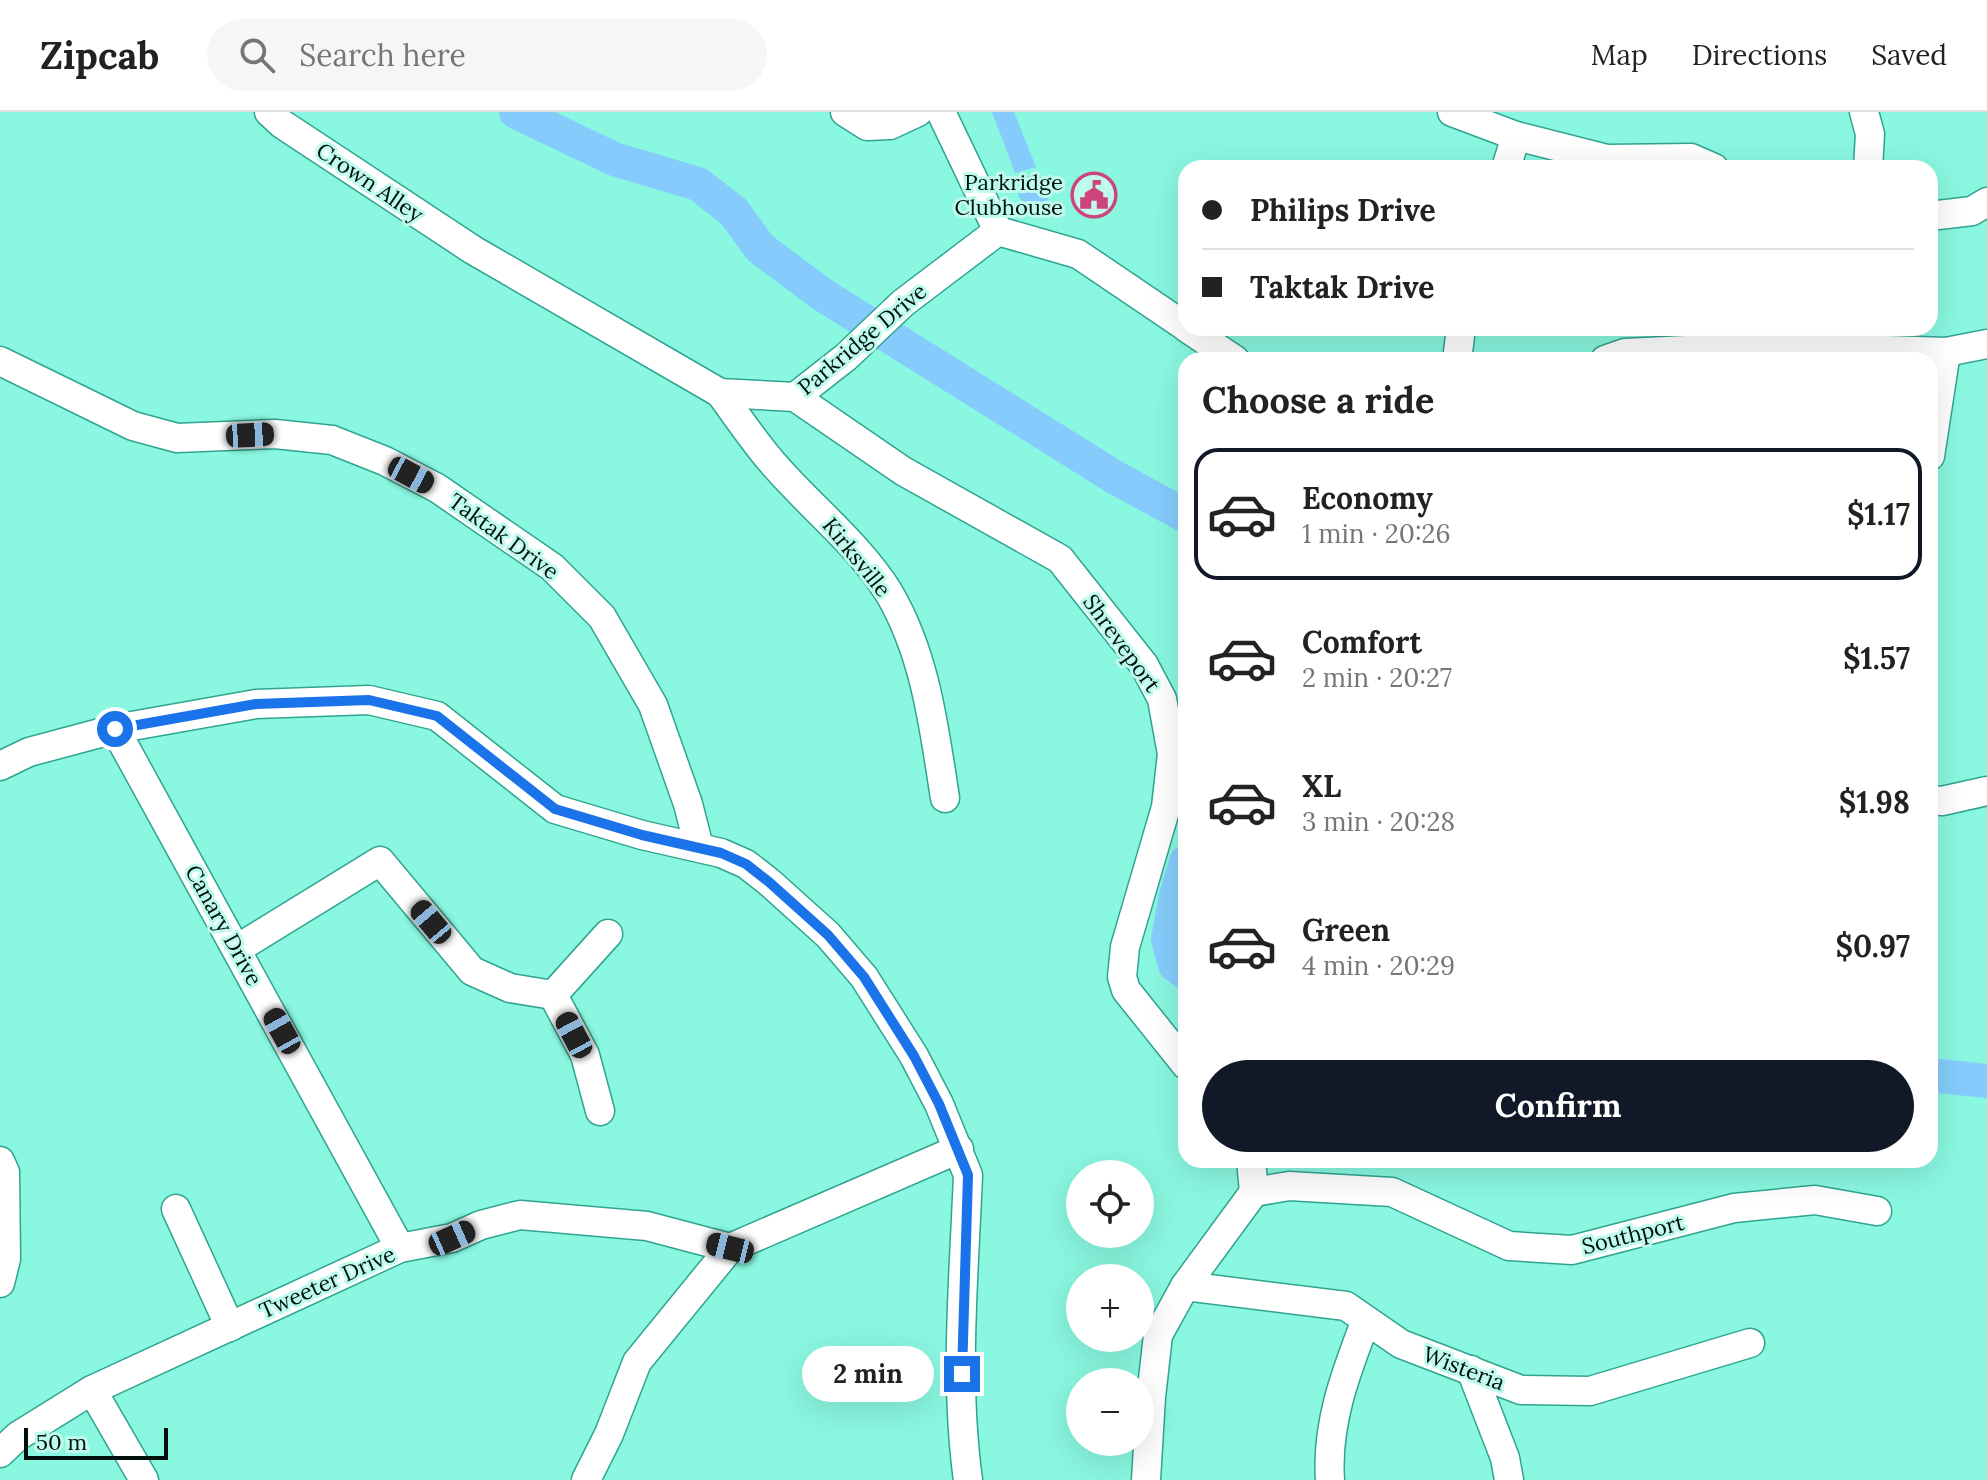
<!DOCTYPE html>
<html lang="en">
<head>
<meta charset="utf-8">
<style>
	body { margin:0; font-family:Lora,serif; background:#f6f6f6; color:#222; height:100vh; display:flex; flex-direction:column; font-size:30px; white-space:nowrap }
	* { box-sizing:border-box; margin:0 }
	p { font-size:26px; color:#767676 }
	.icon { flex:none; width:44px; height:44px; fill:none; stroke:currentColor; stroke-width:2; stroke-linecap:round; stroke-linejoin:round }
	.map { position:relative; flex:1; overflow:hidden }
	.panel { position:absolute; left:1178px; top:240px; width:760px; height:816px; display:flex; flex-direction:column; background:#fff; border-radius:24px; box-shadow:0 8px 32px #0002 }
	.panel>* { flex:none }
	.guide { position:absolute; left:1178px; top:48px; width:760px; height:176px; border-radius:24px; box-shadow:0 8px 32px #0002; display:grid; align-content:center; height:176px; padding:0 24px; background:#fff }
	.tools { position:absolute; left:1066px; top:1048px; display:grid; gap:16px }
	.tools a { display:grid; place-items:center; width:88px; height:88px; border-radius:50%; background:#fff; box-shadow:0 8px 32px #0002; font-size:40px }
	.scale { position:absolute; left:24px; bottom:20px; width:144px; box-sizing:border-box; padding-left:8px; border:4px solid #00100c; border-top:0; font-size:22px; line-height:28px; white-space:nowrap; color:#00100c; -webkit-text-stroke:6px #bffbed; paint-order:stroke }
	.end { position:absolute; width:36px; height:36px; margin:-18px; border:10px solid #1a73e8; background:#fff; box-shadow:0 0 0 4px #fff }
	.from { border-radius:50% }
	.bubble { position:absolute; height:56px; border-radius:28px; background:#fff; box-shadow:0 8px 32px #0002; font-size:26px; font-weight:700; line-height:56px; text-align:center }
	.car { position:absolute; width:24px; height:48px; margin:-24px -12px; border-radius:10px; box-shadow:0 0 6px 2px #0007; background:linear-gradient(#222 24%,#8ab4d8 0 40%,#222 0 76%,#8ab4d8 0 86%,#222 0) }
	.guide b { display:flex; align-items:center; gap:28px; height:76px; font-size:30px }
	.guide b+b { border-top:2px solid #e0e0e0 }
	.guide i { width:20px; height:20px; background:#222 }
	ul { padding:0; list-style:none }
	li { display:flex; align-items:center; gap:24px; height:132px; margin:0 16px 12px; padding:0 8px; border:4px solid transparent; border-radius:24px }
	li div { flex:1 }
	li b { display:block; font-size:30px }
	li em { font-style:normal; font-weight:700 }
	li.selected { border-color:#111827 }
	li>.icon { width:72px; height:72px; stroke-width:1.5 }
	h2 { padding:0 24px; font-size:36px; line-height:96px }
	.button { display:flex; gap:16px; margin-top:auto; padding:16px 24px }
	.button a { flex:1; height:92px; border-radius:48px; background:#111827; color:#fff; font-size:32px; font-weight:700; line-height:92px; text-align:center }
	header { display:flex; align-items:center; gap:48px; box-sizing:border-box; height:112px; padding:0 40px; background:#fff; border-bottom:2px solid #e0e0e0 }
	header strong { font-size:38px }
	nav { display:flex; gap:44px; margin-inline-start:auto; font-size:28px }
	.search { width:560px; height:72px; background:#f6f6f6; display:flex; align-items:center; gap:20px; box-sizing:border-box; padding:0 28px; border-radius:44px; color:#767676; font-size:30px }
	.map>svg:first-child { display:block }
	.water { fill:#85ccfc }
	.lines { fill:none; stroke-linecap:round; stroke-linejoin:round }
	.river { stroke:#85ccfc; stroke-width:34 }
	.minor-casing { stroke:#2fa491; stroke-width:31 }
	.minor { stroke:#fff; stroke-width:28 }
	.route { stroke:#1a73e8; stroke-width:10 }
	.labels { text-anchor:middle; dominant-baseline:central; stroke-width:6; stroke-linejoin:round; paint-order:stroke }
	.street-label { font-size:22px; fill:#00100c; stroke:#bffbed }
	.poi-label { font-size:22px; fill:#00100c; stroke:#bffbed; text-anchor:end }
</style>
</head>
<body>
<header>
<strong>Zipcab</strong>
<div class="search"><svg class="icon" aria-label="search" viewBox="0 0 24 24"><circle cx="10" cy="10" r="6"/><path d="M15 15l6 6"/></svg>Search here</div>
<nav><a>Map</a><a>Directions</a><a>Saved</a></nav>
</header>
<div class="map">
<svg width="1987" height="1368" viewBox="0 0 1987 1368">
	<rect width="100%" height="100%" fill="#8af7e0"/>
	<g class="water">
		<path d="M 992,0 L 1014,0 L 1036,55 L 1015,61 Z"/>
		<circle cx="1034" cy="79" r="16"/>
	</g>
	<g class="lines">
		<g class="river">
			<path d="M 516,0 L 614,47 L 698,72 L 734,100 L 760,136 L 823,183 L 1116,366 L 1186,404"/>
			<path d="M 1186,750 L 1176,784 L 1168,827 L 1175,853 L 1186,861"/>
			<path d="M 1930,963 L 1987,969"/>
		</g>
		<g class="minor-casing">
			<g id="minor">
				<path d="M 269,0 L 282,12 L 473,138 L 720,281 L 795,285 L 846,245 L 903,191 L 998,119"/>
				<path d="M 845,0 L 867,14 L 890,13 L 918,0"/>
				<path d="M 941,0 L 998,119"/>
				<path d="M 1452,0 L 1516,24 L 1607,47 L 1691,46 L 1714,56"/>
				<path d="M 1864,0 L 1870,22 L 1868,56"/>
				<path d="M 1506,56 L 1516,24"/>
				<path d="M 1930,104 L 1972,99 L 1987,90"/>
				<path d="M 998,119 L 1078,142 L 1186,215"/>
				<path d="M 1187,216 L 1235,248"/>
				<path d="M 1457,248 L 1461,216"/>
				<path d="M 1605,248 L 1625,241 L 1767,234 L 1946,240 L 1987,232"/>
				<path d="M 0,249 L 133,314 L 177,326 L 275,322 L 332,328 L 385,349 L 437,376 L 552,455 L 602,505 L 653,593 L 688,692 L 699,735"/>
				<path d="M 720,281 C 737,304 753,328 771,349 C 809,394 858,431 889,481 C 926,544 934,616 945,686"/>
				<path d="M 795,285 L 903,359 L 1060,447 L 1144,553 L 1162,587 L 1172,642 L 1166,695 L 1125,835 L 1122,865 L 1126,878 L 1186,953"/>
				<path d="M 1930,344 L 1946,240"/>
				<path d="M 115,617 L 400,1136"/>
				<path d="M 0,654 L 29,640 L 115,617 L 256,592 L 369,588 L 437,604 L 555,697 L 642,723 L 721,741 L 746,752 L 769,770 L 828,823 L 864,865 L 914,944 L 939,992 L 968,1063 C 964,1164 954,1267 968,1368"/>
				<path d="M 1930,688 L 1942,689 L 1987,679"/>
				<path d="M 237,837 L 380,749 L 472,859 L 510,876 L 553,883 L 608,822"/>
				<path d="M 553,883 L 585,943 L 600,999"/>
				<path d="M 1251,1048 L 1254,1080"/>
				<path d="M 0,1049 L 5,1060 L 6,1147 L 0,1171"/>
				<path d="M 1254,1080 L 1289,1074 L 1392,1080 L 1509,1134 L 1572,1138 L 1734,1096 L 1815,1088 L 1877,1099"/>
				<path d="M 176,1097 L 230,1215"/>
				<path d="M 1185,1174 L 1346,1194 L 1401,1232 L 1521,1278 L 1590,1279 L 1750,1231"/>
				<path d="M 1471,1258 L 1505,1346 L 1509,1368"/>
				<path d="M 92,1278 L 144,1368"/>
				<path d="M 0,1341 L 18,1324 L 92,1278 L 400,1136 L 452,1126 L 481,1113 L 520,1103 L 647,1114 L 730,1136"/>
				<path d="M 586,1368 L 609,1322 L 637,1250 L 730,1136 L 959,1037"/>
				<path d="M 1146,1368 L 1151,1285 L 1158,1223 L 1185,1174 L 1254,1080"/>
				<path d="M 1330,1368 C 1326,1312 1346,1260 1366,1208"/>
			</g>
		</g>
		<use href="#minor" class="minor"/>
	</g>
	<g class="lines">
		<path class="route" d="M 115,617 L 256,592 L 369,588 L 437,604 L 555,697 L 642,723 L 721,741 L 746,752 L 769,770 L 828,823 L 864,865 L 914,944 L 939,992 L 968,1063 L 962,1262"/>
	</g>
	<defs>
		<g id="civic-ring" transform="scale(2.3)"><circle r="9.5" fill="#bffbed" stroke="#cd437c" stroke-width="1.5"/><path d="M-.6-6.5H3V-4.5H.6V-3L4-1V1h2V6H-6V1h2V-1L-.6-3ZM-1.2 2.5V6h2.4V2.5Z" fill="#cd437c"/></g>
	</defs>
	<g fill-rule="evenodd">
		<use href="#civic-ring" x="1094" y="83"/>
	</g>
	<g class="labels">
		<g class="street-label">
			<text transform="translate(370 70) rotate(34)">Crown Alley</text>
			<text transform="translate(862 227) rotate(-40)">Parkridge Drive</text>
			<text transform="translate(504 424) rotate(36)">Taktak Drive</text>
			<text transform="translate(857 445) rotate(51)">Kirksville</text>
			<text transform="translate(1122 531) rotate(54)">Shreveport</text>
			<text transform="translate(224 813) rotate(61)">Canary Drive</text>
			<text transform="translate(1633 1122) rotate(-14)">Southport</text>
			<text transform="translate(327 1170) rotate(-24)">Tweeter Drive</text>
			<text transform="translate(1464 1256) rotate(21)">Wisteria</text>
		</g>
		<g class="poi-label">
			<text x="1063" y="70">Parkridge<tspan x="1063" dy="25">Clubhouse</tspan></text>
		</g>
	</g>
</svg>
<div class="tools">
<a><svg class="icon" aria-label="locate" viewBox="0 0 24 24"><circle cx="12" cy="12" r="6"/><path d="M12 2v4M12 18v4M2 12h4M18 12h4"/></svg></a>
<a>+</a>
<a>−</a>
</div>
<div class="scale">50 m</div>
<i class="end from" style="left:115px;top:617px"></i>
<i class="end" style="left:962px;top:1262px"></i>
<div class="bubble" style="left:802px;top:1234px;width:132px">2 min</div>
<i class="car" style="left:250px;top:323px;rotate:87deg"></i>
<i class="car" style="left:411px;top:363px;rotate:118deg"></i>
<i class="car" style="left:431px;top:810px;rotate:320deg"></i>
<i class="car" style="left:282px;top:919px;rotate:331deg"></i>
<i class="car" style="left:574px;top:923px;rotate:332deg"></i>
<i class="car" style="left:452px;top:1126px;rotate:66deg"></i>
<i class="car" style="left:730px;top:1136px;rotate:284deg"></i>
<div class="guide">
<b><i class="from"></i>Philips Drive</b>
<b><i></i>Taktak Drive</b>
</div>
<section class="panel">
<h2>Choose a ride</h2>
<ul>
<li class="selected"><svg class="icon" aria-label="car" viewBox="0 0 24 24"><path d="M5 17H2v-5l4-1 3-4h7l3 4 3 1v5h-3M9 17h6M6 11h13"/><circle cx="7" cy="17" r="2"/><circle cx="17" cy="17" r="2"/></svg><div><b>Economy</b><p>1 min · 20:26</p></div><em>$1.17</em></li>
<li><svg class="icon" aria-label="car" viewBox="0 0 24 24"><path d="M5 17H2v-5l4-1 3-4h7l3 4 3 1v5h-3M9 17h6M6 11h13"/><circle cx="7" cy="17" r="2"/><circle cx="17" cy="17" r="2"/></svg><div><b>Comfort</b><p>2 min · 20:27</p></div><em>$1.57</em></li>
<li><svg class="icon" aria-label="car" viewBox="0 0 24 24"><path d="M5 17H2v-5l4-1 3-4h7l3 4 3 1v5h-3M9 17h6M6 11h13"/><circle cx="7" cy="17" r="2"/><circle cx="17" cy="17" r="2"/></svg><div><b>XL</b><p>3 min · 20:28</p></div><em>$1.98</em></li>
<li><svg class="icon" aria-label="car" viewBox="0 0 24 24"><path d="M5 17H2v-5l4-1 3-4h7l3 4 3 1v5h-3M9 17h6M6 11h13"/><circle cx="7" cy="17" r="2"/><circle cx="17" cy="17" r="2"/></svg><div><b>Green</b><p>4 min · 20:29</p></div><em>$0.97</em></li>
</ul>
<div class="button"><a>Confirm</a></div>
</section>
</div>
</body>
</html>
